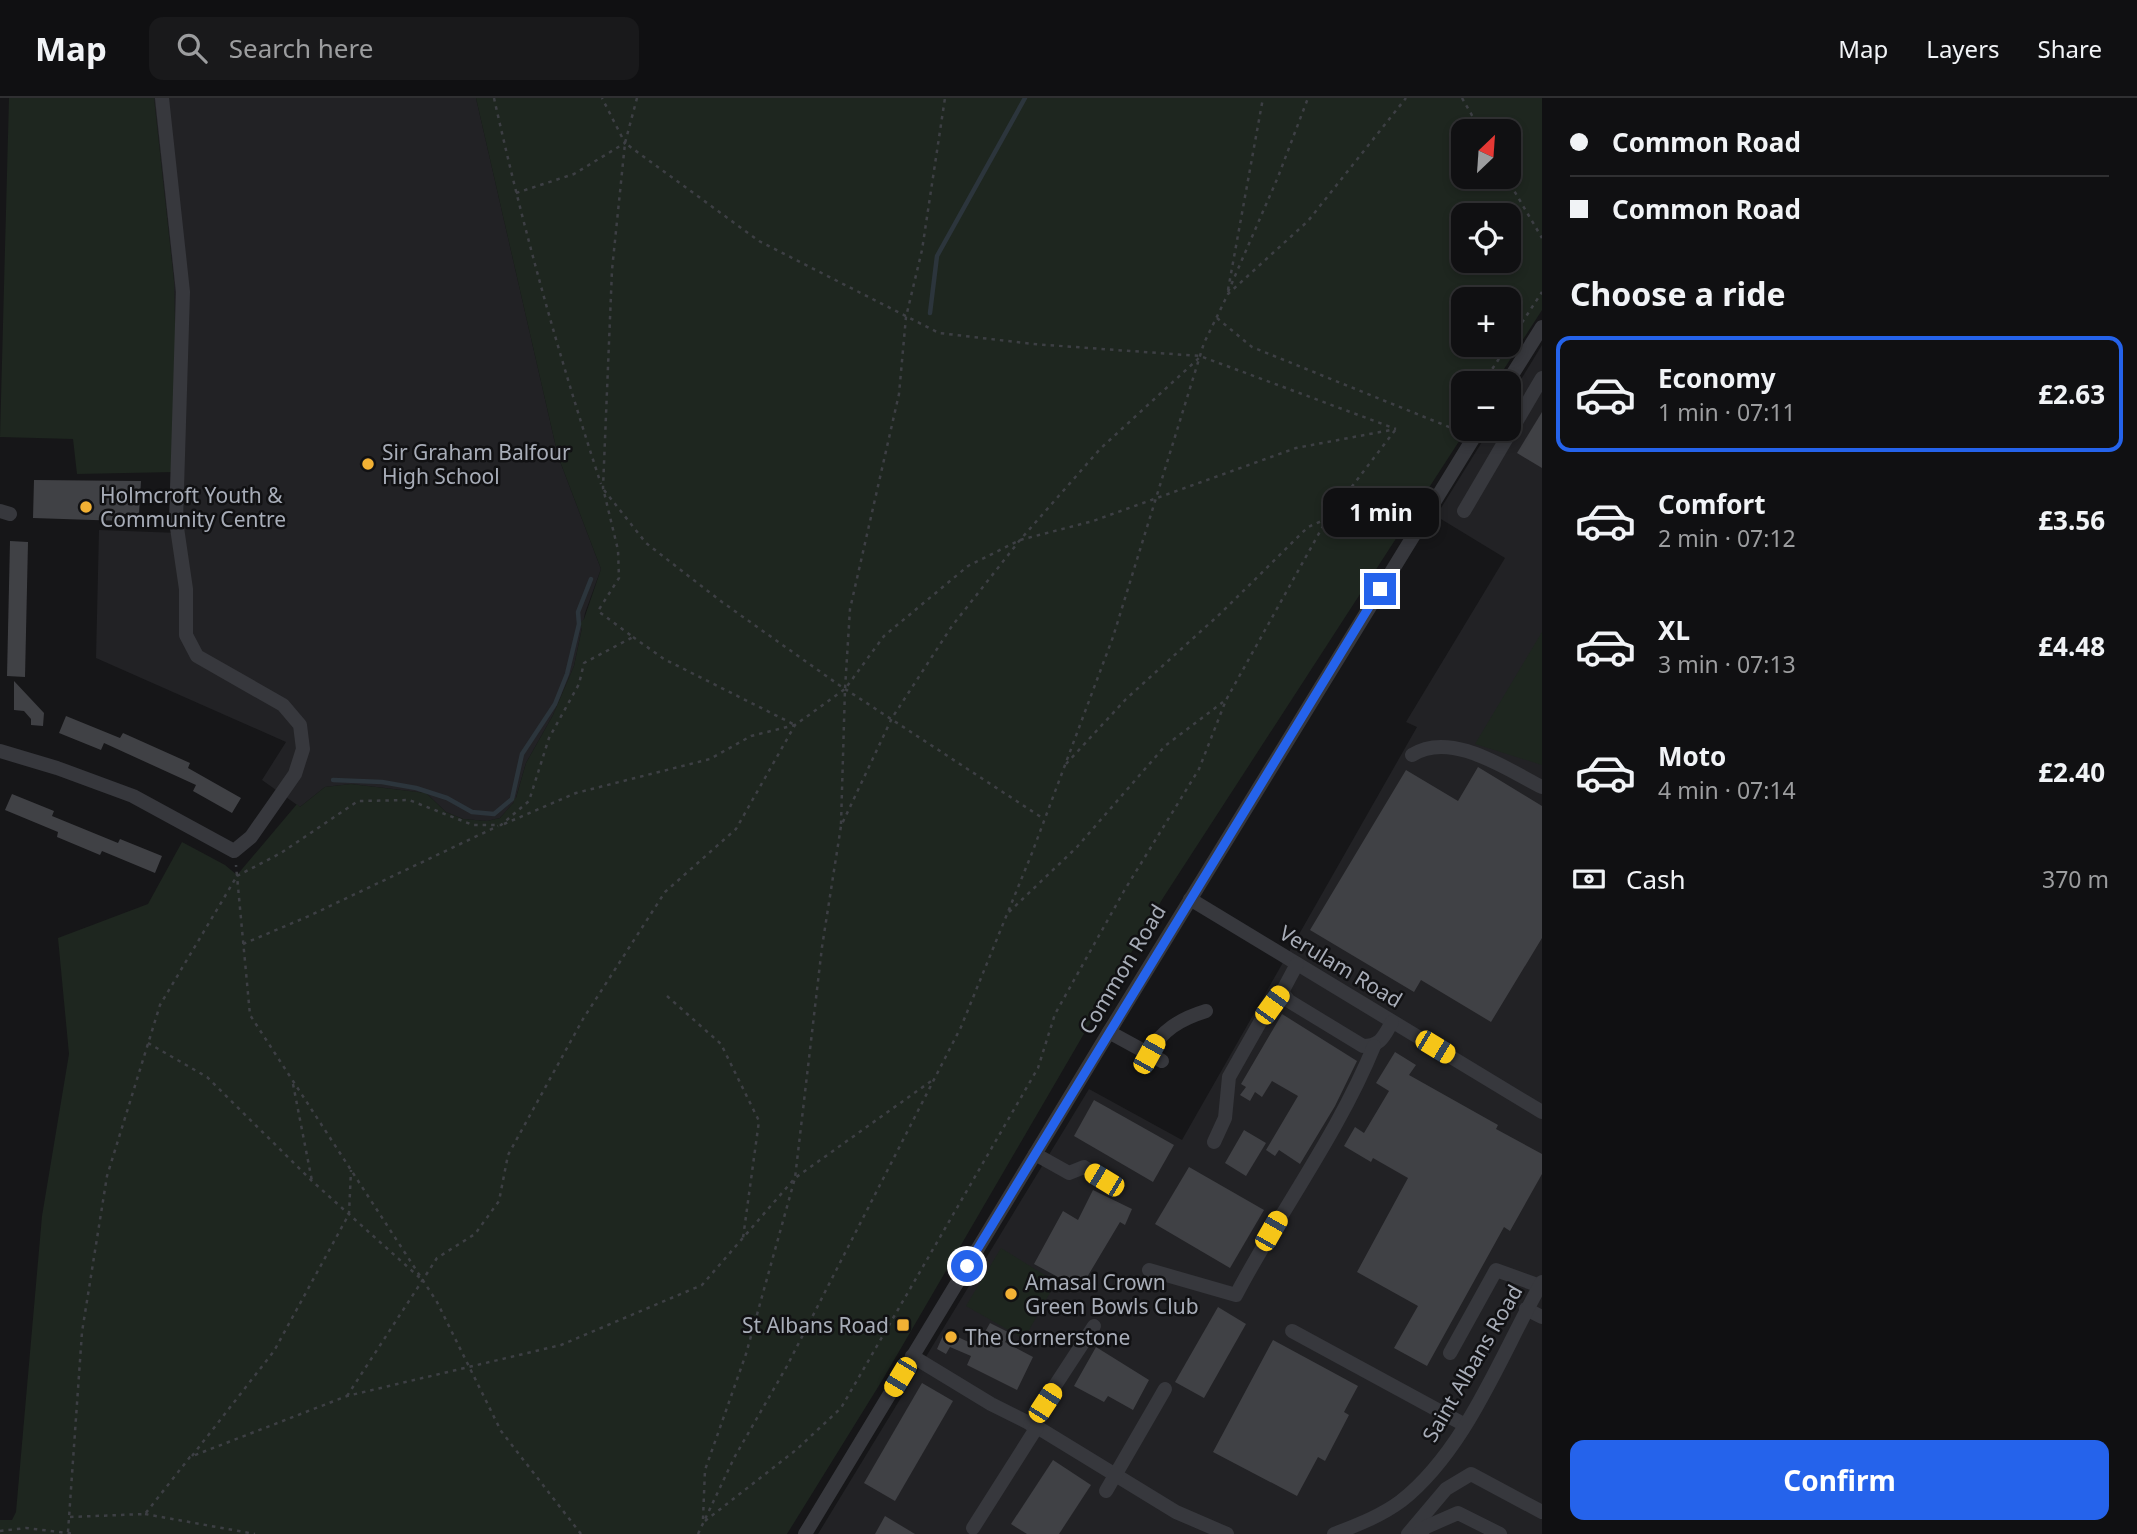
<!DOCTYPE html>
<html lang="en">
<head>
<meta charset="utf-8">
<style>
	body { margin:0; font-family:"Noto Sans",sans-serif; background:#19191b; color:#f1f3f6; height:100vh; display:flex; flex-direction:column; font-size:26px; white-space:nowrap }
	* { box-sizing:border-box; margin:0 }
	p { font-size:23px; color:#9c9d9f }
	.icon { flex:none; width:38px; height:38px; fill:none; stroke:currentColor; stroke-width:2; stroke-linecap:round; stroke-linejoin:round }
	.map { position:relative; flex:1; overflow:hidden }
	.side { display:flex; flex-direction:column; background:#101012; width:595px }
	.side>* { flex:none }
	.guide { display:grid; align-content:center; height:154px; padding:0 28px; background:#101012 }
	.needle { width:46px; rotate:25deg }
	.buttons { position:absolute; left:1451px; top:21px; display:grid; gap:14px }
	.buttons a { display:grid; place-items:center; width:70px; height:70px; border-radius:14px; background:#101012; box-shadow:0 4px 10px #0003,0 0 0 2px #303032; font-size:35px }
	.end { position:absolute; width:32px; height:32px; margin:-16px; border:9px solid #2563eb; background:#fff; box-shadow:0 0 0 4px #fff }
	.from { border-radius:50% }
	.bubble { position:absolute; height:49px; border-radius:14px; background:#101012; box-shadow:0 4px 10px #0003,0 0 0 2px #303032; font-size:23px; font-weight:700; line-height:49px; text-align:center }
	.car { position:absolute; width:21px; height:42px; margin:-21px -10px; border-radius:9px; box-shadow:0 0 5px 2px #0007; background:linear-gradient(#f5c518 24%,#345 0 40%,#f5c518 0 76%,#345 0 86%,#f5c518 0) }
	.guide b { display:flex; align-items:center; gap:24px; height:66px; font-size:26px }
	.guide b+b { border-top:2px solid #303032 }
	.guide i { width:18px; height:18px; background:#f1f3f6 }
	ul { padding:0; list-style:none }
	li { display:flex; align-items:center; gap:21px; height:116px; margin:0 14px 10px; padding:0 14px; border:4px solid transparent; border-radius:14px }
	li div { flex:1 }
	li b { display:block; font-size:26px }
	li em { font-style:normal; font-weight:700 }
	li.active { border-color:#2563eb }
	li>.icon { width:63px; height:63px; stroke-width:1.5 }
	h2 { padding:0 28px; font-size:32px; line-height:84px }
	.pay { display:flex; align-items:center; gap:18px; height:77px; padding:0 28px; font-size:26px }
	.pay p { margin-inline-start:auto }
	.cta { display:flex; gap:14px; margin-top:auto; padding:14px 28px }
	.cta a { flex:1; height:80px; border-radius:14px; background:#2563eb; color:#fff; font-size:28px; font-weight:700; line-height:80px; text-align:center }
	header { display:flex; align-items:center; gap:42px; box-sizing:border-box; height:98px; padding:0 35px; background:#101012; border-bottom:2px solid #303032 }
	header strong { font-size:33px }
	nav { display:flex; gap:38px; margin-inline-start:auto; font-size:24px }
	.search { width:490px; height:63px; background:#19191b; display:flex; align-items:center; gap:18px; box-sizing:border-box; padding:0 24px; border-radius:14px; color:#9c9d9f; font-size:26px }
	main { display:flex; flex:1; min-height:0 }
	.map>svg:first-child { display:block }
	.built { fill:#222225 }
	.green { fill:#1e261f; fill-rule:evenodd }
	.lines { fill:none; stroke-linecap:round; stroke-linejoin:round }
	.stream { stroke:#2c353c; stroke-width:4.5 }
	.building { fill:#404145 }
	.path { stroke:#3d3f44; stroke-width:2.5; stroke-dasharray:3.5 5; stroke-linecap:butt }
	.minor { stroke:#37383d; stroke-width:14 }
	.route { stroke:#2563eb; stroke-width:9 }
	.poi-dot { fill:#f2b134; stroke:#111113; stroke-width:2.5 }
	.labels { text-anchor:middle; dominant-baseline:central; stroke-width:5; stroke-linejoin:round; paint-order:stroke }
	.poi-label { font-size:21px; fill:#a8adb8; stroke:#111113; text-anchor:start }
	.street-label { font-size:21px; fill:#a8adb8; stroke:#111113 }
</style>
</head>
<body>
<header>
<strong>Map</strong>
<div class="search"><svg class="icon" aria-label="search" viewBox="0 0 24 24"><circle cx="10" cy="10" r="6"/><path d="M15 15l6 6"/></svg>Search here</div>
<nav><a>Map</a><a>Layers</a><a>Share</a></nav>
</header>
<main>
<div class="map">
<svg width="1542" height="1436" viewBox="0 0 1542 1436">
	<rect width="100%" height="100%" fill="#161618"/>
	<g class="built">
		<path d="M 154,0 L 476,0 L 558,358 L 601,471 L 585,515 L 574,568 L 553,617 L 526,665 L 515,703 L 500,720 L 487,723 L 463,721 L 446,714 L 426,695 L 351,686 L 325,689 L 300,709 L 262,682 L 286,644 L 96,560 L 99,432 L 179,435 L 174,183 Z"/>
		<path d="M 1542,247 L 1542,1436 L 818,1436 L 1089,991 L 1182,1042 L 1417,629 L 1406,624 L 1505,460 L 1436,418 L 1490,331 L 1508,331 L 1509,301 Z"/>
	</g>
	<g class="green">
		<path d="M 9,0 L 154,0 L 174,183 L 177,310 L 175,374 L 77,376 L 73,341 L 0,339 Z"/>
		<path d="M 476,0 L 1542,0 L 1542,212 L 1495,285 L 1463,285 L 1463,331 L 1467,331 L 1163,800 L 883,1281 L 787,1436 L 0,1436 L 0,1422 L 12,1422 L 16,1414 L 42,1118 L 69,956 L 58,840 L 148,806 L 182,744 L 225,767 L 237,777 L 297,706 L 300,709 L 325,689 L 351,686 L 426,695 L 446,714 L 463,721 L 487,723 L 500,720 L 514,704 L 512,701 L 516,700 L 526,665 L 553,617 L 574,568 L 582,530 L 579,526 L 584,521 L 601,471 L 558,358 ZM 1463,33 L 1508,33 L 1508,79 L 1463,79 ZM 1463,117 L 1508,117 L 1508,163 L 1463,163 ZM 1463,201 L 1508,201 L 1508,247 L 1463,247 Z"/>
		<path d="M 1542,534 L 1542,667 L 1475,646 Z"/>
		<path d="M 1001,1150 L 1056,1184 L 1024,1241 L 966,1208 Z"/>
	</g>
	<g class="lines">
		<g class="stream">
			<path d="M 930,215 L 937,158 L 1025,0"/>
			<path d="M 333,682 L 382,684 L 416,690 L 447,700 L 472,714 L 494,716 L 512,701 L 522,656 L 555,606 L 567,576 L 579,526 L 578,514 L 591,481"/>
		</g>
	</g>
	<g class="building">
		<path d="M 1542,314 L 1542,370 L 1517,355 Z"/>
		<path d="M 34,382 L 141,383 L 139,416 L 123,416 L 123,423 L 33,420 Z"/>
		<path d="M 10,443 L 28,444 L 25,579 L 7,578 Z"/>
		<path d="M 14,583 L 44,615 L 43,628 L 31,627 L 31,621 L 24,613 L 14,612 Z"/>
		<path d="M 66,618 L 120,640 L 123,635 L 190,665 L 188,670 L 241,700 L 232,715 L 193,693 L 196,687 L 104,645 L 101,652 L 59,635 Z"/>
		<path d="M 1478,669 L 1542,708 L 1542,840 L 1491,924 L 1421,882 L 1414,894 L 1310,832 L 1406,672 L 1458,703 Z"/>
		<path d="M 12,696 L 54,713 L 52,718 L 118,745 L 120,741 L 162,758 L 155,775 L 102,753 L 100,757 L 57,739 L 58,734 L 5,712 Z"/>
		<path d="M 1282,916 L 1357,963 L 1335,1008 L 1300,1066 L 1279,1052 L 1275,1058 L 1266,1052 L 1298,998 L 1272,983 L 1262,999 L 1255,994 L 1250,1003 L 1240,997 L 1246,989 L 1241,986 Z"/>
		<path d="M 1395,954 L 1416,967 L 1409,977 L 1498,1027 L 1496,1031 L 1542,1056 L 1542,1076 L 1510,1133 L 1504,1129 L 1427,1268 L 1394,1250 L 1418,1208 L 1357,1174 L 1408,1080 L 1373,1060 L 1371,1064 L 1344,1048 L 1355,1029 L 1364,1035 L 1389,993 L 1376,985 Z"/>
		<path d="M 1094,1002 L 1174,1047 L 1153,1084 L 1074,1038 Z"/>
		<path d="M 1244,1032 L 1266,1045 L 1246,1078 L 1225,1065 Z"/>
		<path d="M 1189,1069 L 1264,1112 L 1230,1170 L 1155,1126 Z"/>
		<path d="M 1093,1092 L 1132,1111 L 1125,1127 L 1120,1124 L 1080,1191 L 1034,1166 L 1063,1113 L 1078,1122 Z"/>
		<path d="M 1218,1209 L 1246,1226 L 1204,1300 L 1175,1284 Z"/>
		<path d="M 990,1225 L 1010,1235 L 1005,1244 L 1033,1259 L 1017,1292 L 967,1267 L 971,1258 L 950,1249 L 946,1256 L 937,1251 L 945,1233 L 977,1248 Z"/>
		<path d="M 1273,1242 L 1358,1288 L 1344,1314 L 1349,1317 L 1325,1363 L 1318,1359 L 1297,1398 L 1213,1354 Z"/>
		<path d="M 1096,1249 L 1149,1282 L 1133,1312 L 1108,1298 L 1104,1304 L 1074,1288 Z"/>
		<path d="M 922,1285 L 953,1303 L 895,1403 L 864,1385 Z"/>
		<path d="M 1053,1362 L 1091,1387 L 1059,1436 L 1027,1436 L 1011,1426 Z"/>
		<path d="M 885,1418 L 915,1436 L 875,1436 Z"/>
	</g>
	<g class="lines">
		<g class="path">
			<path d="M 494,0 C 523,130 559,259 601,386"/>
			<path d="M 637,0 L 625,45 L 759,143 L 939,235 L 1033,246 L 1200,258 L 1396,331"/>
			<path d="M 1462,0 L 1481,33"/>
			<path d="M 1506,79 L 1542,140"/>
			<path d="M 516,95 L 574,76 L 625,45 L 602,0"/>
			<path d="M 1228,192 L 1263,0"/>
			<path d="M 1228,194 L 1278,79 L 1308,0"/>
			<path d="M 1217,220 L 1252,249 L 1454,331 L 1463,317"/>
			<path d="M 1508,246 L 1542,194"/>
			<path d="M 1483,285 L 1508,247"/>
			<path d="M 604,392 L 646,445 L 722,504 L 839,587 L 1044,721"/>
			<path d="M 633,539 L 664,561 L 795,627"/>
			<path d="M 1066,666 L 1126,601 L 1221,515 L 1308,429 L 1324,422"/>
			<path d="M 504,726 L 576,695 L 710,661 L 751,638 L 795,627"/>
			<path d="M 841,726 L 845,591 L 850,511 L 899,296 L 906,219 L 922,152 L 945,0"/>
			<path d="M 1009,814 L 1077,749 L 1165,648 L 1223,604"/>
			<path d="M 243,846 L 309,818 L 498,728"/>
			<path d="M 667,898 L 721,946 L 759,1023 L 743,1140"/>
			<path d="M 148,945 L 207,979 L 312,1083 L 420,1180"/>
			<path d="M 293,986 L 312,1083"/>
			<path d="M 347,1298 L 437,1160 L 475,1136 L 499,1103 L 508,1057 L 583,921 L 665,794 L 736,731 L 795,627 L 845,591 L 884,538 L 968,468 L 1020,442 L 1093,423 L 1296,350 L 1396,331"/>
			<path d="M 192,1358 L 274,1253 L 349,1116 L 351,1072"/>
			<path d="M 145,1416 L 255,1436"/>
			<path d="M 70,1419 L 145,1416 L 190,1359 L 347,1298 L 561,1247 L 702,1187 L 795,1080 L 934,981"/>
			<path d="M 703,1421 L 705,1372 L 746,1256 L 795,1080 L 822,849 L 841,728 L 892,620 L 952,528 L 1020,442 L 1100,351 L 1200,259"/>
			<path d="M 705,1423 L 796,1352 L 841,1310 L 1038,970 L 1055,916 L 1124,793 L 1199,671 L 1226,602 L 1327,421 L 1396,331"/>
			<path d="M 0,1433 L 26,1430 L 76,1436"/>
			<path d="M 68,1434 L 82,1234 L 107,1078 L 160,907 L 237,778 L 236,767"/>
			<path d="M 581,1436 L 501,1333 L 437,1204 L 250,917 L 237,778 L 281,755 L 358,703 L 409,702 L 473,727 L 501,727 L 529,703 L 549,640 L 579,586 L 584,565 L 633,539 L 598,513 L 619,480 L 618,452 L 603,390 L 612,172 L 625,45"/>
			<path d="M 698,1436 L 734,1360 L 787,1268 L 961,929 L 1032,755 L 1113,539 L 1204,245 L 1228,196 L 1308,123 L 1406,0"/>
		</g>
		<g class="minor">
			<path d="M 1507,285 L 1542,229"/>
			<path d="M 0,413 L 10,416"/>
			<path d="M 1464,413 L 1542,280"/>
			<path d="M 0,653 L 57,670 L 133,698 L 234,753 L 251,739 L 295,676 L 303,651 L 300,627 L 283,607 L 197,558 L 186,537 L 186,491 L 176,423 L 183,194 L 162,0"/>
			<path d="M 1412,657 C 1451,632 1506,671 1542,689"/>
			<path d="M 1190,801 L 1542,1014"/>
			<path d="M 1297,866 L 1282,894 L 1289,903 L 1363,948 C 1381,948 1384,938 1392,924"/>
			<path d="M 1109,934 L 1162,963"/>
			<path d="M 1148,956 C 1162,932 1180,921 1206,913"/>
			<path d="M 1214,1044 L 1225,1020 L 1229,979 L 1263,919 L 1282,894"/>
			<path d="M 1035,1056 L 1069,1075 L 1084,1069 L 1104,1082"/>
			<path d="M 1149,1172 L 1236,1197 C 1280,1113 1338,1036 1374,948"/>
			<path d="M 1526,1211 L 1542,1219"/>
			<path d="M 1292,1233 L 1465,1327"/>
			<path d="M 1450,1255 L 1496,1172 L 1540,1188"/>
			<path d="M 912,1258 L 991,1306 L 1037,1329 L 1176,1414 L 1227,1436"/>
			<path d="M 1030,1326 L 1094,1228"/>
			<path d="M 1106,1393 L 1165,1291"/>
			<path d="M 973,1430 L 1037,1329"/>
			<path d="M 805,1436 L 1109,934 L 1479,331"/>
			<path d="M 1334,1436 C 1357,1427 1381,1418 1401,1403 C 1467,1351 1501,1256 1542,1184"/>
			<path d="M 1408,1436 L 1446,1391 L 1471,1376 L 1542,1414"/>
			<path d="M 1419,1436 L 1426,1429 L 1458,1415 L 1500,1436"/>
		</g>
	</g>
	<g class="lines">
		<path class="route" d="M 967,1168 L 1380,491"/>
	</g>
	<g class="poi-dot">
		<circle cx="368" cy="366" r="7"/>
		<circle cx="86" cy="409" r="7"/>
		<circle cx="1011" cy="1196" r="7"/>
		<rect x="896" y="1220" width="14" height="14" rx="3.5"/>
		<circle cx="951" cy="1239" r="7"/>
	</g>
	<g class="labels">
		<g class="poi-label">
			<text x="382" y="354">Sir Graham Balfour<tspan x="382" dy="24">High School</tspan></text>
			<text x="100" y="397">Holmcroft Youth &amp;<tspan x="100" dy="24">Community Centre</tspan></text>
			<text x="1025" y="1184">Amasal Crown<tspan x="1025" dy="24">Green Bowls Club</tspan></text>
			<text x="889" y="1227" text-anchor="end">St Albans Road</text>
			<text x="965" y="1239">The Cornerstone</text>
		</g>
		<g class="street-label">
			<text transform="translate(1341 868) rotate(31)">Verulam Road</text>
			<text transform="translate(1122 871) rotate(-59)">Common Road</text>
			<text transform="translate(1472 1265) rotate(-60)">Saint Albans Road</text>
		</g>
	</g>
</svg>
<div class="buttons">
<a><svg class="needle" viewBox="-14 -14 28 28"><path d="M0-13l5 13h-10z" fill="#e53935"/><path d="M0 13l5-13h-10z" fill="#9c9d9f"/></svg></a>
<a><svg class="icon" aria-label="locate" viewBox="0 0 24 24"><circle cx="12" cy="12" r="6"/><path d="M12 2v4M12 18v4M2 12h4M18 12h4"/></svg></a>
<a>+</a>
<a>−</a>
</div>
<i class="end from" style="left:967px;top:1168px"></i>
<i class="end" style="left:1380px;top:491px"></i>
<div class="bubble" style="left:1323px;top:390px;width:116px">1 min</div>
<i class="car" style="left:1272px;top:907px;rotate:36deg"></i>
<i class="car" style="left:1435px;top:949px;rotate:121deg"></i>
<i class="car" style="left:1149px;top:956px;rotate:29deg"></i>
<i class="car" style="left:1104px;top:1082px;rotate:301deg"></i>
<i class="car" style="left:1271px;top:1133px;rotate:30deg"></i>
<i class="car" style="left:900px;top:1279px;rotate:211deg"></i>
<i class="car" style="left:1045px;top:1305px;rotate:33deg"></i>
</div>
<section class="side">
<div class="guide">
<b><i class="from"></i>Common Road</b>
<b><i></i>Common Road</b>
</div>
<h2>Choose a ride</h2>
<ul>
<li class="active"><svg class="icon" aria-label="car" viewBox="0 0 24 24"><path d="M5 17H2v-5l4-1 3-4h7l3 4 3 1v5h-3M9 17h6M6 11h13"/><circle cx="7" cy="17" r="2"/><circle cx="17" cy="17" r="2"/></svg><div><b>Economy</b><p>1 min · 07:11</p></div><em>£2.63</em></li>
<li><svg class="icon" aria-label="car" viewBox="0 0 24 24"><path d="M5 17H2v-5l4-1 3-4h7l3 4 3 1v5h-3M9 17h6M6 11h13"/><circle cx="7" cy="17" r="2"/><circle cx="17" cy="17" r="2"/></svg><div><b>Comfort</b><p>2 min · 07:12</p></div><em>£3.56</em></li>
<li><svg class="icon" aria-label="car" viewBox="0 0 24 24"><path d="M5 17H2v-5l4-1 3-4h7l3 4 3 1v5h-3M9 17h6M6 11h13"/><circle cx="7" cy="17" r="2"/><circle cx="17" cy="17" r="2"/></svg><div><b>XL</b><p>3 min · 07:13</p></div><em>£4.48</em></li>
<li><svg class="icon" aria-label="car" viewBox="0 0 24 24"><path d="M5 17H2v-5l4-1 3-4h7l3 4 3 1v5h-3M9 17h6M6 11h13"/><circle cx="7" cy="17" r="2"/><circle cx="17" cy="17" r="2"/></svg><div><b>Moto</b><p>4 min · 07:14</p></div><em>£2.40</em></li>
</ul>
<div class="pay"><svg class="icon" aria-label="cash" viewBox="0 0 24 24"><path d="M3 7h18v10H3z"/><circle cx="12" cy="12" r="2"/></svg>Cash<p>370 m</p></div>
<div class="cta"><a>Confirm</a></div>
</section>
</main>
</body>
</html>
